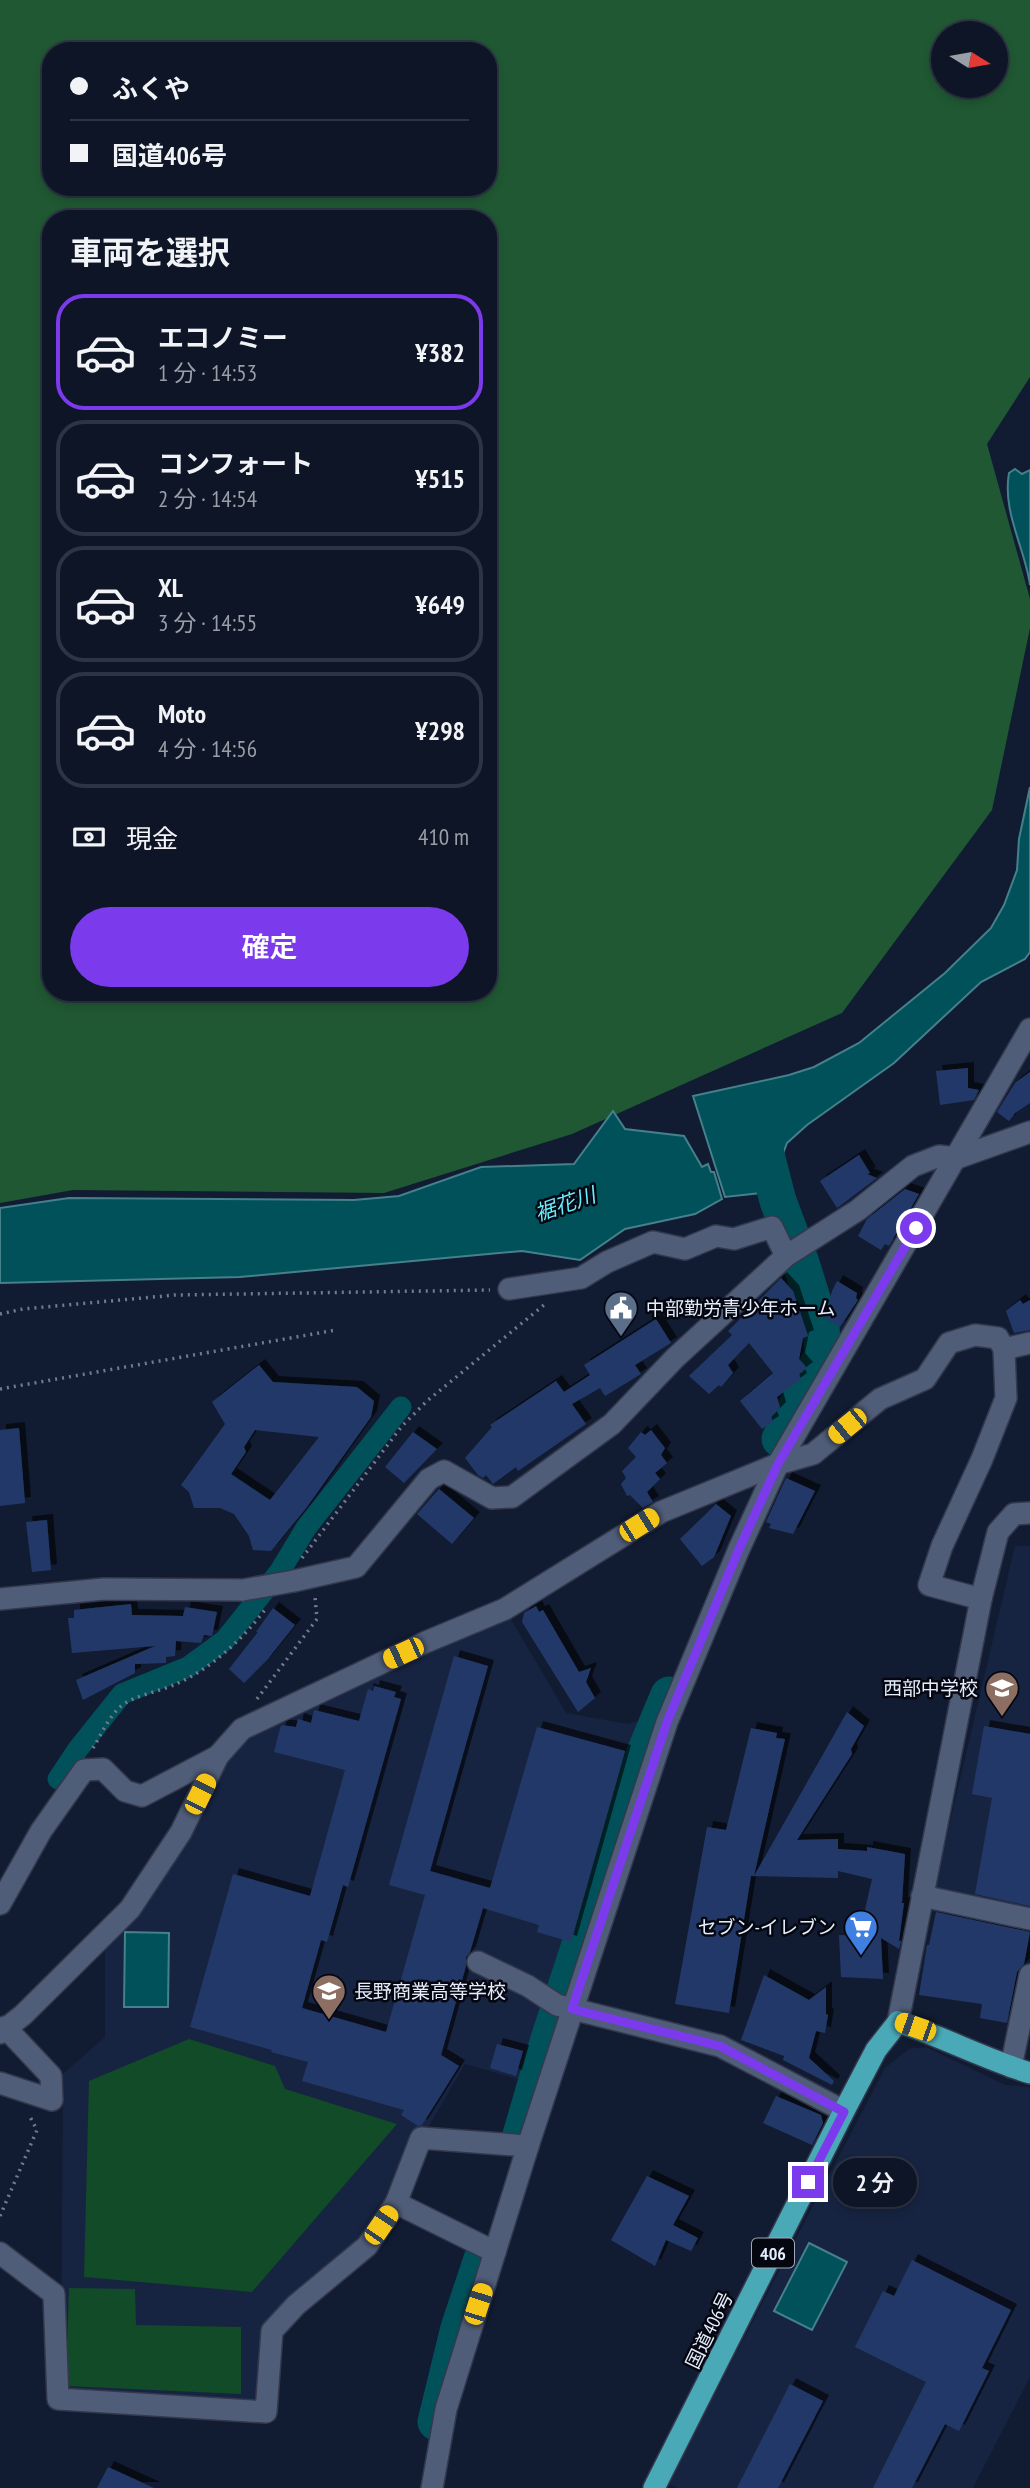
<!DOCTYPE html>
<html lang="ja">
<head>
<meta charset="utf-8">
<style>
	body { margin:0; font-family:"PT Sans Narrow","Noto Sans JP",sans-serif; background:#1b2232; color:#f1f3f6; height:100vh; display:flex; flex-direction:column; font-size:26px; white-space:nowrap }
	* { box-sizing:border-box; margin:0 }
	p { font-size:23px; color:#9a9fa7 }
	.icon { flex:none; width:38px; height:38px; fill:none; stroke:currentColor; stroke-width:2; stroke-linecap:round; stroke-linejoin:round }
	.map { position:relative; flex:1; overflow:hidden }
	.panel { position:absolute; left:42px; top:210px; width:455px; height:791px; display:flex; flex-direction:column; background:#0d1526; border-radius:28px; box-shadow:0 4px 10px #0003,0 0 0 2px #2d3443 }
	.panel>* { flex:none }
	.hud { position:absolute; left:42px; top:42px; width:455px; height:154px; border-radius:28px; box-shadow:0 4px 10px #0003,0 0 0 2px #2d3443; display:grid; align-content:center; height:154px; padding:0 28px; background:#0d1526 }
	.needle { width:46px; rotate:101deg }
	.controls { position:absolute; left:931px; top:21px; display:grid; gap:14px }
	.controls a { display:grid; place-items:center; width:77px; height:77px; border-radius:50%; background:#0d1526; box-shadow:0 4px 10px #0003,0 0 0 2px #2d3443; font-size:35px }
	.end { position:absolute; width:32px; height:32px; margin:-16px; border:9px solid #7c3aed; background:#fff; box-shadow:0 0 0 4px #fff }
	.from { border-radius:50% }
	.bubble { position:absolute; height:49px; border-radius:24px; background:#0d1526; box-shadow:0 4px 10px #0003,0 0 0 2px #2d3443; font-size:23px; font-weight:600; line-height:49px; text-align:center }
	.car { position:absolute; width:21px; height:42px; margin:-21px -10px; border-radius:9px; box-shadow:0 0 5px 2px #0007; background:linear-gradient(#f5c518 24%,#345 0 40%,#f5c518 0 76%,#345 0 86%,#f5c518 0) }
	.hud b { display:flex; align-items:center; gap:24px; height:66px; font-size:26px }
	.hud b+b { border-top:2px solid #2d3443 }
	.hud i { width:18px; height:18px; background:#f1f3f6 }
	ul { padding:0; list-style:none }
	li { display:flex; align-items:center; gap:21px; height:116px; margin:0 14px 10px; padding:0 14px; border:4px solid #2d3443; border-radius:28px }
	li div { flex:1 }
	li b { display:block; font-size:26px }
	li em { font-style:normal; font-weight:600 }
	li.active { border-color:#7c3aed }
	li>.icon { width:63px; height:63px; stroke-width:1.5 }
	h2 { padding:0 28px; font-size:32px; line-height:84px }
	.pay { display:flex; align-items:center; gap:18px; height:77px; padding:0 28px; font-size:26px }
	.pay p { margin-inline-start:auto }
	.button { display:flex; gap:14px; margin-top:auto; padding:14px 28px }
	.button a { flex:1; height:80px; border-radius:42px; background:#7c3aed; color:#fff; font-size:28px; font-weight:600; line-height:80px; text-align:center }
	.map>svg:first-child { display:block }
	.built { fill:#172441 }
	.green { fill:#124b27 }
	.forest { fill:#205833; fill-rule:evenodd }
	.water { fill:#00515a; stroke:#45808b; stroke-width:2 }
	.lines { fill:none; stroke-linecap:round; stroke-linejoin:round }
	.canal { stroke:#00515a; stroke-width:21 }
	.river { stroke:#00515a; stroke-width:37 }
	.building { fill:#243967; fill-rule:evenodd; filter:url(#shadow) }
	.minor-casing { stroke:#33384c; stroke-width:24 }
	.highway-casing { stroke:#33384c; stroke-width:24 }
	.path { stroke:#727c8f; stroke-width:3.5; stroke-dasharray:2 5; stroke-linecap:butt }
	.minor { stroke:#505d78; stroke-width:21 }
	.highway { stroke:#4aa9b7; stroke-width:21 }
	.minor-bridge-casing { stroke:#33384c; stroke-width:24; stroke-linecap:butt }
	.minor-bridge { stroke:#505d78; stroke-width:21 }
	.route { stroke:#7c3aed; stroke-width:9 }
	.labels { text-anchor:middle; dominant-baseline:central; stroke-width:5; stroke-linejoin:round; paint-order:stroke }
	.shield { fill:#040710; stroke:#a2a8b6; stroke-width:2 }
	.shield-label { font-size:18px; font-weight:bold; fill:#e5edfd }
	.poi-label { font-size:19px; fill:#e5edfd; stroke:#040710; text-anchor:start }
	.street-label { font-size:19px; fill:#e5edfd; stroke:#040710 }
	.water-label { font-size:21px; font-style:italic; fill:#6cedff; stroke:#040710 }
</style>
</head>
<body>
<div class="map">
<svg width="1030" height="2488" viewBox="0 0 1030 2488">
	<defs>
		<filter id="shadow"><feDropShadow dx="6" dy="-6" stdDeviation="0" flood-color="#0009"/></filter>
	</defs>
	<rect width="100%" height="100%" fill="#111c33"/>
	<g class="built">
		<path d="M 1015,1546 L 1030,1546 L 1030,1907 L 934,1890 Z"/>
		<path d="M 509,1616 L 566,1713 L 628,1724 L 652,1716 L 646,1728 L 532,2083 L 465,2064 L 426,2131 L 392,2198 L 362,2242 L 274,2312 L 263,2336 L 262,2393 L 256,2400 L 69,2394 L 61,2386 L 63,2074 L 105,2037 L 105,1948 L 225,1757 L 272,1719 L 500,1622 Z"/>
		<path d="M 926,2047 L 1005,2085 L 1030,2087 L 1030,2377 L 973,2488 L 677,2488 L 668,2484 L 885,2068 L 909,2049 Z"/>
	</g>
	<g class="green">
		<path d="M 189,2039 L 275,2066 L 285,2089 L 397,2124 L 252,2292 L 84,2277 L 89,2081 Z"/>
		<path d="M 69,2288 L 135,2289 L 136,2325 L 241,2327 L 241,2394 L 66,2386 Z"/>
	</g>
	<path class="forest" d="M 0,0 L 1030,0 L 1030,377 L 987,444 L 1030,599 L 1030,628 L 992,810 L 842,1013 L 572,1134 L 384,1193 L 73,1190 L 0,1203 ZM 943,33 L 996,33 L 996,86 L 943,86 ZM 51,51 L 488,51 L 488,187 L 51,187 ZM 51,219 L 488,219 L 488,992 L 51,992 Z"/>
	<g class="water">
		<path d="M 1015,469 L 1022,474 L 1030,470 L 1030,585 C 1025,548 1002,512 1009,473 Z"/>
		<path d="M 1030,787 L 1030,952 L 1025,959 L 981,982 L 894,1063 L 807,1125 L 787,1143 L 781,1159 L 779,1178 L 761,1193 L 725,1197 L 693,1096 L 789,1075 L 814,1067 L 859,1043 L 945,973 L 991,928 L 1004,905 L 1017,870 L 1019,839 Z"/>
		<path d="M 613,1111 L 625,1129 L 684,1136 L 702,1167 L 708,1164 L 711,1172 L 714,1172 L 722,1199 L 695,1214 L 625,1229 L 580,1260 L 522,1251 L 240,1277 L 0,1283 L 0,1208 L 69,1198 L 354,1200 L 399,1196 L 481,1167 L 574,1164 Z"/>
		<path d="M 125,1932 L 169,1933 L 168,2007 L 124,2007 Z"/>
		<path d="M 809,2243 L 847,2262 L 812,2330 L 774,2311 Z"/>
	</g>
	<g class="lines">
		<path class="canal" d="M 58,1779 L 78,1749 L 122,1694 L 188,1667 L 225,1640 L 280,1571 L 306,1528 L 401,1407"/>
		<g class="river">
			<path d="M 761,1135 L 778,1201 L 793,1241"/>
			<path d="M 780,1439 L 823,1354 L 821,1327 L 800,1260"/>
			<path d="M 521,2135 L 549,2039 L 636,1774 L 669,1695"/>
			<path d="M 436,2422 L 459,2328 L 482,2259"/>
		</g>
	</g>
	<g class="building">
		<path d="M 968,1068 L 968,1088 L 979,1090 L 974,1100 L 940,1105 L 936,1071 Z"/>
		<path d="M 1030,1072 L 1030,1103 L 1015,1113 L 1009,1121 L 997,1112 L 1015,1083 Z"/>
		<path d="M 859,1155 L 870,1173 L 867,1174 L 877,1178 L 837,1208 L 820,1181 Z"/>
		<path d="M 905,1189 L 919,1194 L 889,1246 L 885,1244 L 881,1250 L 858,1236 L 867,1219 Z"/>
		<path d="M 781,1278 L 793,1291 L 808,1336 L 803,1338 L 799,1359 L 807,1368 L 799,1374 L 801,1379 L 777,1397 L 780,1408 L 771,1417 L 773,1422 L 762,1429 L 740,1401 L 773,1373 L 749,1343 L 728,1365 L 733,1373 L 721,1387 L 719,1385 L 709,1394 L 689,1376 L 732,1335 L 728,1331 Z"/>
		<path d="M 837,1281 L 857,1293 L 856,1298 L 858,1300 L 840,1327 L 825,1318 L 832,1291 Z"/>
		<path d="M 1020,1300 L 1023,1304 L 1030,1300 L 1030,1330 L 1014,1333 L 1006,1311 Z"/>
		<path d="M 656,1319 L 671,1343 L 635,1365 L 641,1374 L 605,1396 L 600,1388 L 572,1404 L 586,1424 L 518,1471 L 516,1467 L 493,1484 L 486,1475 L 483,1478 L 478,1475 L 465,1458 L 492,1427 L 490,1425 L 556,1381 L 564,1392 L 590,1375 L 584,1365 Z"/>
		<path d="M 259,1365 L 273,1382 L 357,1387 L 374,1401 L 371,1417 L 307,1507 L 271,1551 L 253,1550 L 249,1536 L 234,1514 L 220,1508 L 194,1508 L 189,1492 L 181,1485 L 225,1424 L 212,1402 ZM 255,1430 L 319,1437 L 270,1500 L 231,1474 L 246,1452 L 244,1447 Z"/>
		<path d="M 19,1428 L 25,1503 L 0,1506 L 0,1430 Z"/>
		<path d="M 651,1430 L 665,1448 L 661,1455 L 667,1463 L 655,1473 L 660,1479 L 647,1492 L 653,1502 L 643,1508 L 630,1495 L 627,1496 L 621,1484 L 626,1478 L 622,1471 L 636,1457 L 628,1448 L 641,1432 L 645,1435 Z"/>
		<path d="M 413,1432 L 437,1449 L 404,1483 L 385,1467 Z"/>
		<path d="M 786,1478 L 815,1491 L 793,1534 L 769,1528 L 771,1524 L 766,1522 Z"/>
		<path d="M 439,1489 L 474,1518 L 452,1544 L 417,1514 Z"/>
		<path d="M 716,1504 L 731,1516 L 714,1557 L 702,1566 L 680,1539 Z"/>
		<path d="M 47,1520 L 51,1570 L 32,1572 L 26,1522 Z"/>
		<path d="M 131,1604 L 132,1615 L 183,1616 L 185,1607 L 217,1612 L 212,1636 L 204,1635 L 201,1643 L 176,1641 L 175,1656 L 166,1657 L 166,1663 L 135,1664 L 135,1673 L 83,1700 L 76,1680 L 155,1646 L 72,1653 L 68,1618 L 74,1618 L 74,1610 Z"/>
		<path d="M 536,1606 L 539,1612 L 543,1610 L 579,1672 L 591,1668 L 586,1682 L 595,1698 L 578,1712 L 522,1622 L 524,1613 Z"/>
		<path d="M 273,1608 L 295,1625 L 267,1660 L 244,1683 L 229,1669 L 258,1632 L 256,1632 Z"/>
		<path d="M 454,1656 L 488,1666 L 430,1871 L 490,1888 L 537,1727 L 625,1751 L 571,1942 L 537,1932 L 539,1925 L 483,1908 L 470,1952 L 466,1957 L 466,1966 L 441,2055 L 459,2066 L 422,2125 L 418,2126 L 401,2115 L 404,2110 L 302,2081 L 308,2062 L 271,2052 L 272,2050 L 190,2027 L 233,1874 L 310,1896 L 345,1770 L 274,1752 L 281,1725 L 296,1727 L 298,1719 L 311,1723 L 314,1710 L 359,1721 L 368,1689 L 373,1691 L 374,1686 L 396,1692 L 394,1697 L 401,1699 L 348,1887 L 343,1885 L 327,1942 L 321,1940 L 302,2008 L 386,2032 L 425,1895 L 389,1885 Z"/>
		<path d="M 847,1712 L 864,1726 L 851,1749 L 852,1754 L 797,1840 L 838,1839 L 838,1849 L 867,1851 L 867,1847 L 905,1854 L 902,1903 L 904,1903 L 899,1941 L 901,1941 L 899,1949 L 881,1938 L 883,1979 L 841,1977 L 839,1935 L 859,1936 L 872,1879 L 838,1871 L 838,1878 L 751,1876 L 729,2013 L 675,2004 L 707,1827 L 726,1830 L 751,1728 L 777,1733 L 776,1738 L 785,1739 L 754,1876 Z"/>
		<path d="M 984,1726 L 1030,1734 L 1030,1906 L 975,1894 L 992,1798 L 972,1794 Z"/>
		<path d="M 936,1912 L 1030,1932 L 1024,1964 L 1017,1972 L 1007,2023 L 980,2018 L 982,2004 L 919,1995 L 927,1945 L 929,1945 Z"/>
		<path d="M 764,1975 L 809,2000 L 826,1987 L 826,2014 L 828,2015 L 825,2033 L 816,2031 L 809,2058 L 834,2081 L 832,2085 L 783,2060 L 784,2056 L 741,2040 Z"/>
		<path d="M 497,2044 L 523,2051 L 516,2076 L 490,2068 Z"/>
		<path d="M 776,2096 L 821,2115 L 823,2123 L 812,2145 L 763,2123 Z"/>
		<path d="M 647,2176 L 689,2196 L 673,2225 L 698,2238 L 691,2251 L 666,2240 L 655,2266 L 611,2240 Z"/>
		<path d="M 912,2260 L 1011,2310 L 982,2368 L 989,2371 L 959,2431 L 945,2424 L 912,2488 L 873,2488 L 926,2382 L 855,2347 L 883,2291 L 894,2296 Z"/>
		<path d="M 790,2384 L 823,2401 L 778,2488 L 737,2488 Z"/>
		<path d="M 108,2467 L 154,2488 L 97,2488 Z"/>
	</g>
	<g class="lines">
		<g class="minor-casing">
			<g id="minor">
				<path d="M 509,1289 L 581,1278 L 607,1262 L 653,1242 L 685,1249 L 716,1236 L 734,1239 L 772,1227 L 786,1256"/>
				<path d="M 294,1581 L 356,1567 L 429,1479 L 444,1471 L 492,1498 L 512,1497 L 612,1424 L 675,1358 L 786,1256 L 858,1210 L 913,1166 L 939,1156 L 957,1158 L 1030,1132"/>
				<path d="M 0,1599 L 104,1589 L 243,1590"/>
				<path d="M 981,1599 L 929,1585 L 942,1546 L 982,1459 L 1006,1398 L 1004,1349"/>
				<path d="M 922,1896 L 1030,1919"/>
				<path d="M 0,1904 L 41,1831 L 84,1770 L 103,1769 L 125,1791 L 142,1796 L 218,1756"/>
				<path d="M 478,1962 L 528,1986 L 557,2005 L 720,2046 L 844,2111"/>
				<path d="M 898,2022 L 981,1599 L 998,1532 L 1014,1514 L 1030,1513"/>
				<path d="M 0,2033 L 23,2015 L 130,1909 L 181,1832 L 218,1756 L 242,1729 L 426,1642 L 505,1609 L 661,1512 L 778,1464 L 813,1454 L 880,1399 L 925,1379 L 949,1343 L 975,1335 L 998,1338 L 1004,1349 L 1030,1343"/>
				<path d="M 1011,2067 L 1030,1975"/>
				<path d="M 0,2083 L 52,2100 L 51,2076 L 5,2027"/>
				<path d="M 396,2203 L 495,2252"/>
				<path d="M 0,2253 L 54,2294 L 58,2399 L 266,2412 L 272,2331 L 296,2305 L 367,2246 L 396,2203 L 421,2138 L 528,2146"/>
				<path d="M 432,2488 L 446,2409 L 528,2146 L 667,1722 L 739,1549 L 778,1464 L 1030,1029"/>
			</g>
		</g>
		<g class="highway-casing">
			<path id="highway" d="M 654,2488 L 844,2111 L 876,2050 L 898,2022 C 943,2037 985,2059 1030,2073"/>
		</g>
		<g class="path">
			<path d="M 0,1314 L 23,1309 L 175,1295 L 490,1290"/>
			<path d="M 0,1389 L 336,1330"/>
			<path d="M 302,1558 L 402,1426 L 427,1401 L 544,1305"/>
			<path d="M 257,1699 L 317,1619 L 315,1597"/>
			<path d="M 93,1748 C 101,1735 108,1718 120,1707 C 134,1695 159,1692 176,1684 C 211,1669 244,1638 267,1607"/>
			<path d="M 0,2216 L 37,2130 L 29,2115"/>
		</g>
		<use href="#minor" class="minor"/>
		<use href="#highway" class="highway"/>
		<g class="minor-bridge-casing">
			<path id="minor-bridge" d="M 243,1590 L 294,1581"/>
		</g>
		<use href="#minor-bridge" class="minor-bridge"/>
	</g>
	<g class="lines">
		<path class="route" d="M 808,2182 L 844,2112 L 720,2046 L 572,2009 L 667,1722 L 739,1549 L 778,1464 L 916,1228"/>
	</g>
	<defs>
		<g id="civic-pin" transform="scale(1.75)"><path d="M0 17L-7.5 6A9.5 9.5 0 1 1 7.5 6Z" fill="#5c6f8a" stroke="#040710"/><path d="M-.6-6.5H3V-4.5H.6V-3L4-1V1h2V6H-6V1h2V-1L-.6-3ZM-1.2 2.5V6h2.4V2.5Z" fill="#fff"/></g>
		<g id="school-pin" transform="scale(1.75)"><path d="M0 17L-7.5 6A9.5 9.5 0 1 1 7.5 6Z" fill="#8d6e63" stroke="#040710"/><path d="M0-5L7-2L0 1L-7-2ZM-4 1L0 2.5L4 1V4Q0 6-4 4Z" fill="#fff"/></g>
		<g id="supermarket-pin" transform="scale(1.75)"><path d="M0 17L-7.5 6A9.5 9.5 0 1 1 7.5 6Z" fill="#3f7fe0" stroke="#040710"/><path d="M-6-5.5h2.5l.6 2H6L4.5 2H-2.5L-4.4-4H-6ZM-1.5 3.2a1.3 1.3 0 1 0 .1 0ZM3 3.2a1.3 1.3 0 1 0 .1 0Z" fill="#fff"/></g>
	</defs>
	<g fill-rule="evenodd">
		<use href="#civic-pin" x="621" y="1308"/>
		<use href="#school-pin" x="1002" y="1688"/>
		<use href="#supermarket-pin" x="861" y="1927"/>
		<use href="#school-pin" x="329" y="1991"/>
	</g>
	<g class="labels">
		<rect class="shield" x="752" y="2238.5" width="42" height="29" rx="5"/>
		<g class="shield-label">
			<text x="773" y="2253">406</text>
		</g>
		<g class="poi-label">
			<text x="646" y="1308">中部勤労青少年ホーム</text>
			<text x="978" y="1688" text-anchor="end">西部中学校</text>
			<text x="836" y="1927" text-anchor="end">セブン-イレブン</text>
			<text x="354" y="1991">長野商業高等学校</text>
		</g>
		<g class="street-label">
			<text transform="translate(709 2330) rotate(-64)">国道406号</text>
		</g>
		<g class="water-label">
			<text transform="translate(565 1204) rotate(-19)">裾花川</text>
		</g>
	</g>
</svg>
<div class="controls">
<a><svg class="needle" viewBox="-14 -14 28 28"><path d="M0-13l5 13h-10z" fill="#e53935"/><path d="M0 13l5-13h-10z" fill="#9a9fa7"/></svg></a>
</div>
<i class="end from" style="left:916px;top:1228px"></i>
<i class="end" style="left:808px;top:2182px"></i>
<div class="bubble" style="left:833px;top:2158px;width:84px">2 分</div>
<i class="car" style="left:847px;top:1426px;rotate:231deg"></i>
<i class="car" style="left:639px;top:1525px;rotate:58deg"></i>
<i class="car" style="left:403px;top:1653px;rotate:245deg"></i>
<i class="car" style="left:200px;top:1794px;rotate:26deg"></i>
<i class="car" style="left:915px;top:2027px;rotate:289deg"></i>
<i class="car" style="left:381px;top:2225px;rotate:34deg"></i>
<i class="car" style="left:478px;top:2304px;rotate:18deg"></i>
<div class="hud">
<b><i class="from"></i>ふくや</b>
<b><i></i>国道406号</b>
</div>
<section class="panel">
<h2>車両を選択</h2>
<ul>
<li class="active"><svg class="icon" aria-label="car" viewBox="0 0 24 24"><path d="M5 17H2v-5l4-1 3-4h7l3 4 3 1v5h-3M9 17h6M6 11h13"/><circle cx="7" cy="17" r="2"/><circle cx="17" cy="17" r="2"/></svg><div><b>エコノミー</b><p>1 分 · 14:53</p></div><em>¥382</em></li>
<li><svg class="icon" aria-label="car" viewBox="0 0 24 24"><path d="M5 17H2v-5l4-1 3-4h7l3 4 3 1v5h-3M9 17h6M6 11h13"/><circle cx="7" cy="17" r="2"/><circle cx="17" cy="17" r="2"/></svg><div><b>コンフォート</b><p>2 分 · 14:54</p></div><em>¥515</em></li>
<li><svg class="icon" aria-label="car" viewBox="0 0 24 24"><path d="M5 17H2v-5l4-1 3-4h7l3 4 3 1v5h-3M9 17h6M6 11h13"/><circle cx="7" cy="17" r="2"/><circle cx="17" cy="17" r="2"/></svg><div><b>XL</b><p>3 分 · 14:55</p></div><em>¥649</em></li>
<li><svg class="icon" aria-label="car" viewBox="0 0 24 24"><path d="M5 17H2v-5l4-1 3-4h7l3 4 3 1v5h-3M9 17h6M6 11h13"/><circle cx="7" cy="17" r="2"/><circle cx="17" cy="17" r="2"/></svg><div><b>Moto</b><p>4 分 · 14:56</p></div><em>¥298</em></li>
</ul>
<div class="pay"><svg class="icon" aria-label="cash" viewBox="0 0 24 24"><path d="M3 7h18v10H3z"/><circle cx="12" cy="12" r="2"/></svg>現金<p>410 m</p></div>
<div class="button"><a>確定</a></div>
</section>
</div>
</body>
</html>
